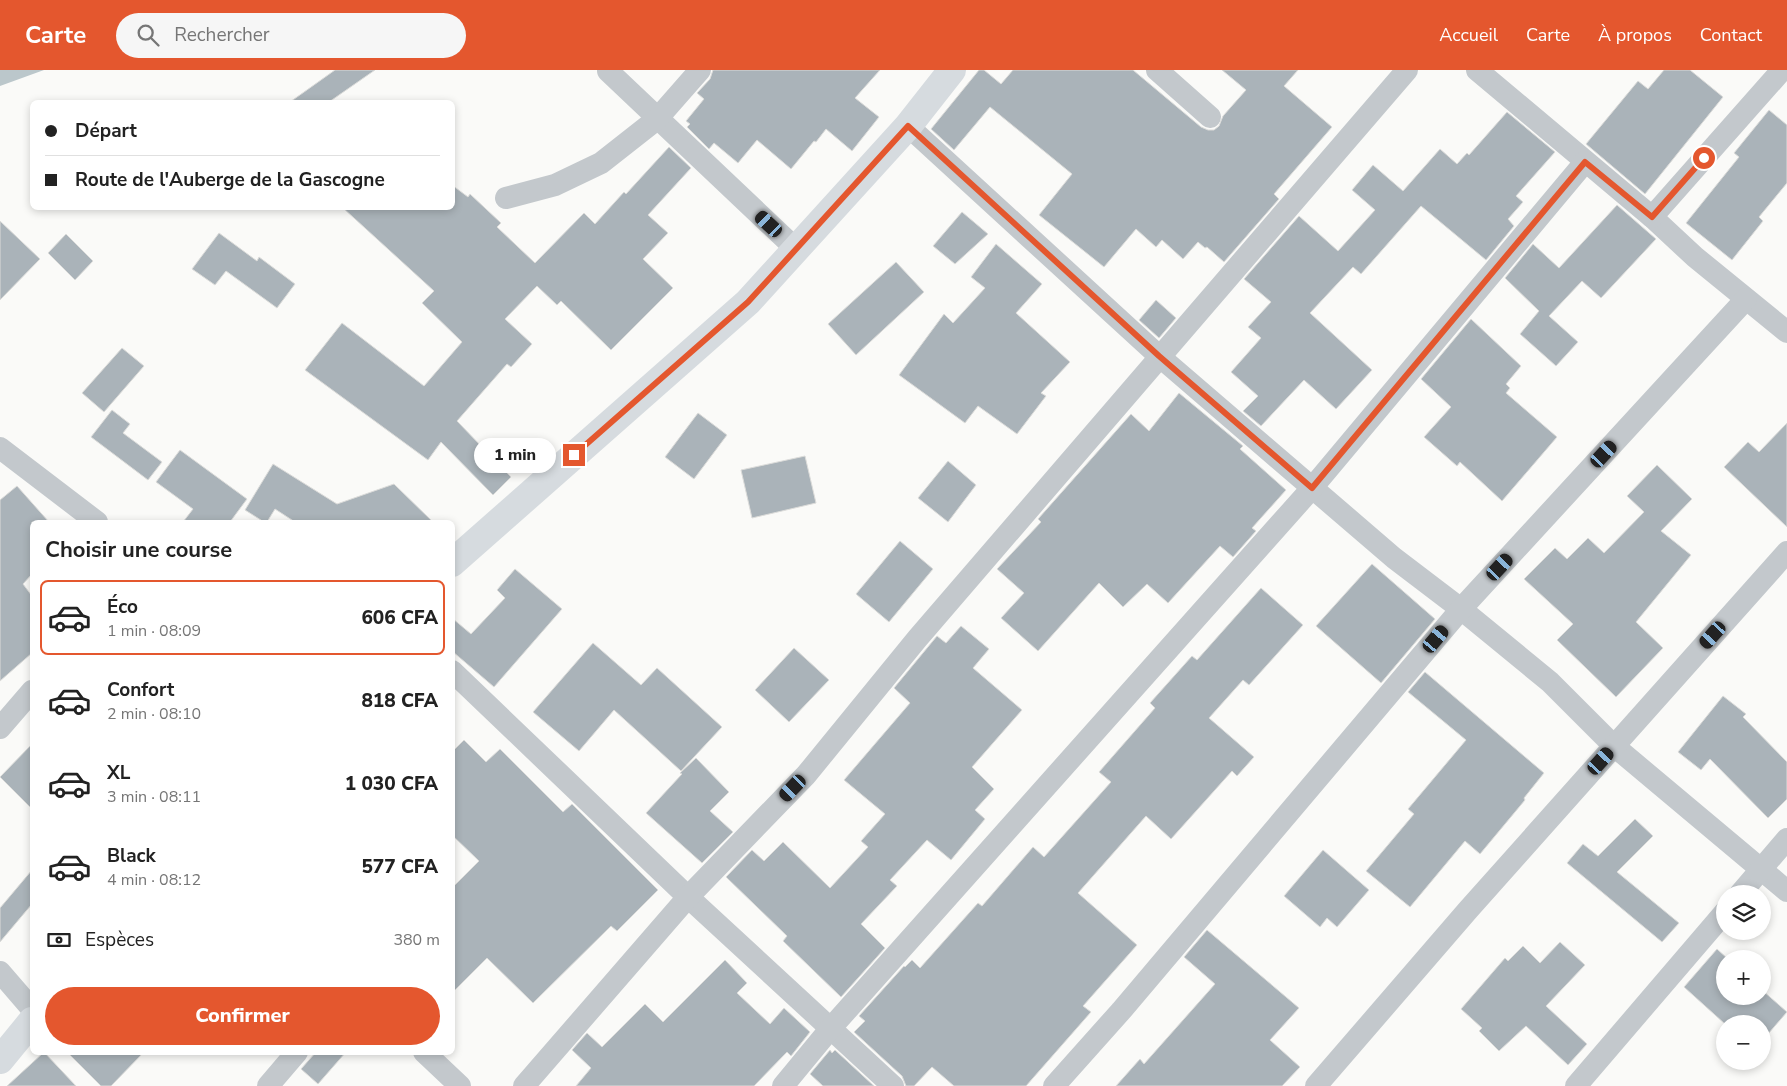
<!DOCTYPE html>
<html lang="fr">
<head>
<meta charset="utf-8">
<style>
	body { margin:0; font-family:"Nunito Sans",sans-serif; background:#f6f6f6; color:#222; height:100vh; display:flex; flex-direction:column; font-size:19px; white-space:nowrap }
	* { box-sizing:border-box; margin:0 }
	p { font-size:16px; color:#767676 }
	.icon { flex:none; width:28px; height:28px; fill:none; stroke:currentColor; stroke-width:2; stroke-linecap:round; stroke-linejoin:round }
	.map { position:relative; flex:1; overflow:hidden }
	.sheet { position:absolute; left:30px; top:450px; width:425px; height:535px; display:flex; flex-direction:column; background:#fff; border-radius:8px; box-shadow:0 2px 8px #0003 }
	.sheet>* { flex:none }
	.banner { position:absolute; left:30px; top:30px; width:425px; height:110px; border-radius:8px; box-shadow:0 2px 8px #0003; display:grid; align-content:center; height:110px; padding:0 15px; background:#fff }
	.controls { position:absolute; left:1716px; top:815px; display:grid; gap:10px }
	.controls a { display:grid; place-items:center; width:55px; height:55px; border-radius:50%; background:#fff; box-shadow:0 2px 8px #0003; font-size:25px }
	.end { position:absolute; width:22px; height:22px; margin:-11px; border:6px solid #e4572e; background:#fff; box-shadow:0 0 0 2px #fff }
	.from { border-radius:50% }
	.bubble { position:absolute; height:35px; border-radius:18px; background:#fff; box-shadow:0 2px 8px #0003; font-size:16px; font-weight:800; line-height:35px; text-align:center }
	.car { position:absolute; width:15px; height:30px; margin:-15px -8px; border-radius:6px; box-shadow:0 0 4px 1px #0007; background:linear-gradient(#222 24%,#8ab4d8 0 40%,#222 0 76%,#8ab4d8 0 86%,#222 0) }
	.banner b { display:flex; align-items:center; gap:18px; height:48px; font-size:19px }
	.banner b+b { border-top:1px solid #e0e0e0 }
	.banner i { width:12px; height:12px; background:#222 }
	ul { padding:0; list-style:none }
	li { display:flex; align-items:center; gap:15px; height:75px; margin:0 10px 8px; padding:0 5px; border:2px solid transparent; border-radius:8px }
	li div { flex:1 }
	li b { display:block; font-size:19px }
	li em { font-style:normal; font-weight:800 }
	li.selected { border-color:#e4572e }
	li>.icon { width:45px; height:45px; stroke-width:1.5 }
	h2 { padding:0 15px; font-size:22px; line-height:60px }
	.pay { display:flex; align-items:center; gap:12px; height:55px; padding:0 15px; font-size:19px }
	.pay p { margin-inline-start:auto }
	.action { display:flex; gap:10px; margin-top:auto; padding:10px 15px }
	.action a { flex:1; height:58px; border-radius:30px; background:#e4572e; color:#fff; font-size:20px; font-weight:800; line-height:58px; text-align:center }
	header { display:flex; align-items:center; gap:30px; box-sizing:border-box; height:70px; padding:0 25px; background:#e4572e; color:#fff }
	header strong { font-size:24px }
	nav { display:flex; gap:28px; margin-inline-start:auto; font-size:18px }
	.search { width:350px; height:45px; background:#f6f6f6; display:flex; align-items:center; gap:12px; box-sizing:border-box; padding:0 18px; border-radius:28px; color:#767676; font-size:19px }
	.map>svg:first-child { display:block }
	.water { fill:#bbc7cb }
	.building { fill:#aab3b9; stroke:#dcdcda }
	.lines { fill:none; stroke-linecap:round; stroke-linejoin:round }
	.street { stroke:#c3c8cc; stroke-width:22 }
	.secondary { stroke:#d6dbdf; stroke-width:28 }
	.route { stroke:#e4572e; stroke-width:6 }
</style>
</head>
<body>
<header>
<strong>Carte</strong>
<div class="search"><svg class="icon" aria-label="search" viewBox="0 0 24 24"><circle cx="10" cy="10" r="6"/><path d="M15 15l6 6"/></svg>Rechercher</div>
<nav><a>Accueil</a><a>Carte</a><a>À propos</a><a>Contact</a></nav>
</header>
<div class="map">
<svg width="1787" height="1016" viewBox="0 0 1787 1016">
	<rect width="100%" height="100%" fill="#fafaf8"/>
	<path class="water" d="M 0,0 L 44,0 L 0,16 Z"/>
	<g class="building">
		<path d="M 335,0 L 375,0 L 329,32 L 290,32 Z"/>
		<path d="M 713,0 L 880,0 L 855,28 L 879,47 L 852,81 L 826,59 L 816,72 L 814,71 L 791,99 L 757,70 L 738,93 L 714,73 L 709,79 L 687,57 L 690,54 L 686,51 L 704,29 L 697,23 L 710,9 Z"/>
		<path d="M 979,0 L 984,0 L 1001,14 L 1013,0 L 1133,0 L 1201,57 L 1208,60 L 1214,60 L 1219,56 L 1223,46 L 1246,20 L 1222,0 L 1298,0 L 1284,16 L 1332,57 L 1274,124 L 1279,129 L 1224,192 L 1207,177 L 1205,178 L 1198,172 L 1183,189 L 1162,170 L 1156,177 L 1136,159 L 1104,197 L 1039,145 L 1072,104 L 990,37 L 954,80 L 931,59 Z"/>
		<path d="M 1664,0 L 1690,0 L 1723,27 L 1645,124 L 1586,74 L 1638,11 L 1648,19 Z"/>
		<path d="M 1769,40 L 1787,55 L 1787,113 L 1759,147 L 1763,151 L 1732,190 L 1686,153 L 1739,87 L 1734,83 Z"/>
		<path d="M 1507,42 L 1555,82 L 1516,126 L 1523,132 L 1508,149 L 1514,156 L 1486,190 L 1421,136 L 1361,204 L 1353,197 L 1310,243 L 1372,300 L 1336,339 L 1304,310 L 1261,356 L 1243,341 L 1258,326 L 1231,302 L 1261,268 L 1248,257 L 1271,232 L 1244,209 L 1299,146 L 1338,181 L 1375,140 L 1352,120 L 1373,95 L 1403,121 L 1440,79 L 1457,94 L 1467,83 L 1469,85 Z"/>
		<path d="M 669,77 L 691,98 L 648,145 L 668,163 L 643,189 L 673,218 L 611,280 L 561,231 L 557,235 L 537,216 L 505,249 L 532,274 L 511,297 L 507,294 L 457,351 L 511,407 L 493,425 L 441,372 L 428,390 L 305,300 L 342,253 L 424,316 L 462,272 L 422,233 L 434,221 L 343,138 L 452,138 L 452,115 L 468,127 L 470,124 L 501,153 L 497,157 L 535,193 L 584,143 L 595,154 L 624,122 L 626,124 Z"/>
		<path d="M 1617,135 L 1656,169 L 1601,228 L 1582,211 L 1549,246 L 1578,272 L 1556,296 L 1520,264 L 1539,241 L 1505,208 L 1533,174 L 1559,198 Z"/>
		<path d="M 962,142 L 988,164 L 955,194 L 933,176 Z"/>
		<path d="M 0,151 L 40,189 L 0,230 Z"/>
		<path d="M 219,163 L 257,191 L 259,187 L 295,214 L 277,238 L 226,201 L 215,215 L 192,199 Z"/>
		<path d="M 66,164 L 93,191 L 75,210 L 48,183 Z"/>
		<path d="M 996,174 L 1042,214 L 1016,243 L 1070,292 L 1041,323 L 1046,326 L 1017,364 L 978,336 L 965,353 L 899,305 L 944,244 L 953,253 L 985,218 L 971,207 Z"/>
		<path d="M 896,192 L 924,222 L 856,285 L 828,254 Z"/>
		<path d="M 1156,230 L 1176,248 L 1159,268 L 1139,250 Z"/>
		<path d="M 1471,249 L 1521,296 L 1506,314 L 1510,318 L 1506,323 L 1557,367 L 1502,431 L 1460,392 L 1457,396 L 1424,367 L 1451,337 L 1421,309 Z"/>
		<path d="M 122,278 L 144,296 L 104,342 L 82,323 Z"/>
		<path d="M 1179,323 L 1243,376 L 1240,379 L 1286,420 L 1252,458 L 1256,461 L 1233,487 L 1220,476 L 1168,533 L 1147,514 L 1123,537 L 1099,513 L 1038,581 L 1001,548 L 1024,523 L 997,499 L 1041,452 L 1038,449 L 1131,344 L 1149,361 Z"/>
		<path d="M 112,340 L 130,354 L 123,363 L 162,392 L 148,410 L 91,367 Z"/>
		<path d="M 698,343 L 727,365 L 694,409 L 665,387 Z"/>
		<path d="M 1787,353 L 1787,457 L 1724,397 L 1748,372 L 1759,382 Z"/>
		<path d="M 180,380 L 247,429 L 230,452 L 183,452 L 193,439 L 156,412 Z"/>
		<path d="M 805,386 L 816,433 L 752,448 L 741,400 Z"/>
		<path d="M 948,391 L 976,415 L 948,452 L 918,428 Z"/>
		<path d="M 273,394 L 337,434 L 394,414 L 433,452 L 295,452 L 275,439 L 267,452 L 264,452 L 245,440 Z"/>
		<path d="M 1657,395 L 1692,429 L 1661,461 L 1691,485 L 1636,552 L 1663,578 L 1616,627 L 1557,570 L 1573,554 L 1524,509 L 1555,478 L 1567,489 L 1588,468 L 1604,483 L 1644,442 L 1627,426 Z"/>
		<path d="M 17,416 L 49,452 L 32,452 L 32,504 L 23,514 L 32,526 L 32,583 L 0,611 L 0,430 Z"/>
		<path d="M 900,471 L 933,499 L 889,552 L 856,524 Z"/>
		<path d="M 1372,494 L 1435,549 L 1381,613 L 1316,556 Z"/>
		<path d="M 515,499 L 562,539 L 494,617 L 452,581 L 452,548 L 471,564 L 505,528 L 497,520 Z"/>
		<path d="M 1261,518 L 1303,555 L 1249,615 L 1243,610 L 1209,648 L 1254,687 L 1237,706 L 1232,701 L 1171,769 L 1146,746 L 1078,823 L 1137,875 L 1083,936 L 1091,942 L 1026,1016 L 954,1016 L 932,997 L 914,1016 L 906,1016 L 902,1006 L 854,962 L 865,951 L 859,946 L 904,896 L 905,897 L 912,890 L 920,898 L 978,833 L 982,836 L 1033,777 L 1044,787 L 1111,712 L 1099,702 L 1155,638 L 1150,633 L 1192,586 L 1197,590 Z"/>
		<path d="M 961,556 L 989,579 L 973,598 L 1022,640 L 972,697 L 994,719 L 975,740 L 985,749 L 951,790 L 927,770 L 890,810 L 897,816 L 861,854 L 885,878 L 841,927 L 783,871 L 787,866 L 726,807 L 752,780 L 764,791 L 783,772 L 830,818 L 868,777 L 861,771 L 885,744 L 844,710 L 910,633 L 894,618 L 937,566 L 946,573 Z"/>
		<path d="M 593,573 L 641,615 L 657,598 L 722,657 L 681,701 L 614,640 L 579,681 L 533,642 Z"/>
		<path d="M 794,578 L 829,610 L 789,652 L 755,620 Z"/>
		<path d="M 1425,602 L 1544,703 L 1524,728 L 1525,730 L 1480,784 L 1465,771 L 1410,837 L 1366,801 L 1414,744 L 1408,739 L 1466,670 L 1408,622 Z"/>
		<path d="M 1723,626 L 1746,644 L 1743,647 L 1787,692 L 1787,729 L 1768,748 L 1710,689 L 1701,700 L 1678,682 Z"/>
		<path d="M 464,670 L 486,692 L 500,679 L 563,742 L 572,734 L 658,820 L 617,861 L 611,856 L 533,933 L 487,888 L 452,923 L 452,818 L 479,791 L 452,765 L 452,682 Z"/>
		<path d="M 32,674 L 32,739 L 0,707 Z"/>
		<path d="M 696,688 L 729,722 L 710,741 L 733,762 L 702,793 L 646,743 L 682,704 L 680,703 Z"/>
		<path d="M 1635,749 L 1653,766 L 1617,802 L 1679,853 L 1662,872 L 1567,793 L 1583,774 L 1598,786 Z"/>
		<path d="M 1323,780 L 1369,820 L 1337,857 L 1327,848 L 1320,857 L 1284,826 Z"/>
		<path d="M 32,800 L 32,834 L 0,872 L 0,838 Z"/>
		<path d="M 1207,860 L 1299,938 L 1270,970 L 1300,997 L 1282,1016 L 1116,1016 L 1140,989 L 1144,994 L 1215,914 L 1184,887 Z"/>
		<path d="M 1560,872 L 1585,895 L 1546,936 L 1587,974 L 1568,995 L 1526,956 L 1499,981 L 1479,961 L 1482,958 L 1461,939 L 1505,888 L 1508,891 L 1523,876 L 1540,893 Z"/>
		<path d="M 1717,879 L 1728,889 L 1725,889 L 1725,926 L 1762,926 L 1762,920 L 1787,942 L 1762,971 L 1762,954 L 1725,954 L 1684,917 Z"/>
		<path d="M 725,890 L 747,913 L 737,923 L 770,954 L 784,938 L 810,962 L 791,986 L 787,982 L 754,1016 L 576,1016 L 591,998 L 572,980 L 587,963 L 602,977 L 645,934 L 663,952 Z"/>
		<path d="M 830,980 L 832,983 L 835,980 L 874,1016 L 823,1016 L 810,1004 Z"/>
		<path d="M 44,982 L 76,1016 L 7,1016 Z"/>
		<path d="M 67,982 L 144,982 L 111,1016 L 101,1016 Z"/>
		<path d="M 316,982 L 346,982 L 318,1014 L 301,999 Z"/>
	</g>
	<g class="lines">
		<g class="street">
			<path d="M 1157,0 L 1210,47"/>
			<path d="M 1477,0 L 1652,147 L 1695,187 L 1787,262"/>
			<path d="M 608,1 L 797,180"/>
			<path d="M 908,56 L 1159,286 L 1394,488 L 1461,539 L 1550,612 L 1614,676 L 1787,821"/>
			<path d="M 506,128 L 555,115 L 601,93 L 657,49 L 700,0"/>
			<path d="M 1652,147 L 1782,0"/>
			<path d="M 0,378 L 97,452"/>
			<path d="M 452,601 L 688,827 L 893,1016"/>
			<path d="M 0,658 L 32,621"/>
			<path d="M 1740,824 L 1787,769"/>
			<path d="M 0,902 L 32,939"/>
			<path d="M 424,982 L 460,1016"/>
			<path d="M 268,1016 L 297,982"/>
			<path d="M 524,1016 L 688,827 L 806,705 L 917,569 L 1407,0"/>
			<path d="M 783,1016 L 830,959 L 1312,418 L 1585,92"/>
			<path d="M 1054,1016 L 1121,941 L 1461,539 L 1746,229"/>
			<path d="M 1316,1016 L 1468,840 L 1787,482"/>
			<path d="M 1576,1016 L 1725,842"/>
		</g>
		<g class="secondary">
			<path d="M 452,493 L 748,232 L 908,56 L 952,0"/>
			<path d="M 0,990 L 32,951"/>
		</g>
	</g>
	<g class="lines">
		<path class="route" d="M 574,385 L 748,232 L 908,56 L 1159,286 L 1312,418 L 1585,92 L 1652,147 L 1704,88"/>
	</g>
</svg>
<div class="controls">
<a><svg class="icon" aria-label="layers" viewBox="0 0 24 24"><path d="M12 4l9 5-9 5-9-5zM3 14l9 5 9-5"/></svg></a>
<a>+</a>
<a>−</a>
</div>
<i class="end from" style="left:1704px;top:88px"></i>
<i class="end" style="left:574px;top:385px"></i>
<div class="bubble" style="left:474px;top:368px;width:82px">1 min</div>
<i class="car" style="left:769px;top:154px;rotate:313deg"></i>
<i class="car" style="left:1604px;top:384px;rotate:43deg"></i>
<i class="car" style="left:1500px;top:497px;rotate:43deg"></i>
<i class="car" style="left:1713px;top:565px;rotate:222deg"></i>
<i class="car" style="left:1436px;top:569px;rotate:40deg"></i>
<i class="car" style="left:1601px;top:691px;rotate:42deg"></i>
<i class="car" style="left:793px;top:718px;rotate:224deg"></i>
<div class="banner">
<b><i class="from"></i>Départ</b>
<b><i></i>Route de l'Auberge de la Gascogne</b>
</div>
<section class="sheet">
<h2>Choisir une course</h2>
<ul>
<li class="selected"><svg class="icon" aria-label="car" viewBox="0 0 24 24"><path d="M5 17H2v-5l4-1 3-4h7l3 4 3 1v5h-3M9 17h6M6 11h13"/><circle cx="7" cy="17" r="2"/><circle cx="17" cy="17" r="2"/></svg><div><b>Éco</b><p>1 min · 08:09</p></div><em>606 CFA</em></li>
<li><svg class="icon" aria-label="car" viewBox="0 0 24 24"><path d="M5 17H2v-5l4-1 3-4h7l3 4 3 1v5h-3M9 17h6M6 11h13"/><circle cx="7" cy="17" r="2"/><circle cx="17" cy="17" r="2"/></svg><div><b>Confort</b><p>2 min · 08:10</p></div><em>818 CFA</em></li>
<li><svg class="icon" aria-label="car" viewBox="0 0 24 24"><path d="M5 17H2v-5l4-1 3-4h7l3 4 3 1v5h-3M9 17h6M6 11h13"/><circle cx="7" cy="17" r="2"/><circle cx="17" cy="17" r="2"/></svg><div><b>XL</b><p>3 min · 08:11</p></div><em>1 030 CFA</em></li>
<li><svg class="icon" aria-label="car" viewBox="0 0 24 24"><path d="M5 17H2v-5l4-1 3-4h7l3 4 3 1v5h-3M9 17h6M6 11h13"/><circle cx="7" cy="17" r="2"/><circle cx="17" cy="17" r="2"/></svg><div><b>Black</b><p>4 min · 08:12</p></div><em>577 CFA</em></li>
</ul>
<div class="pay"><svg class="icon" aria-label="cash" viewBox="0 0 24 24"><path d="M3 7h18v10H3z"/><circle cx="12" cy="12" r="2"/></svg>Espèces<p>380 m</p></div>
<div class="action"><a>Confirmer</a></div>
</section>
</div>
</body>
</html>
